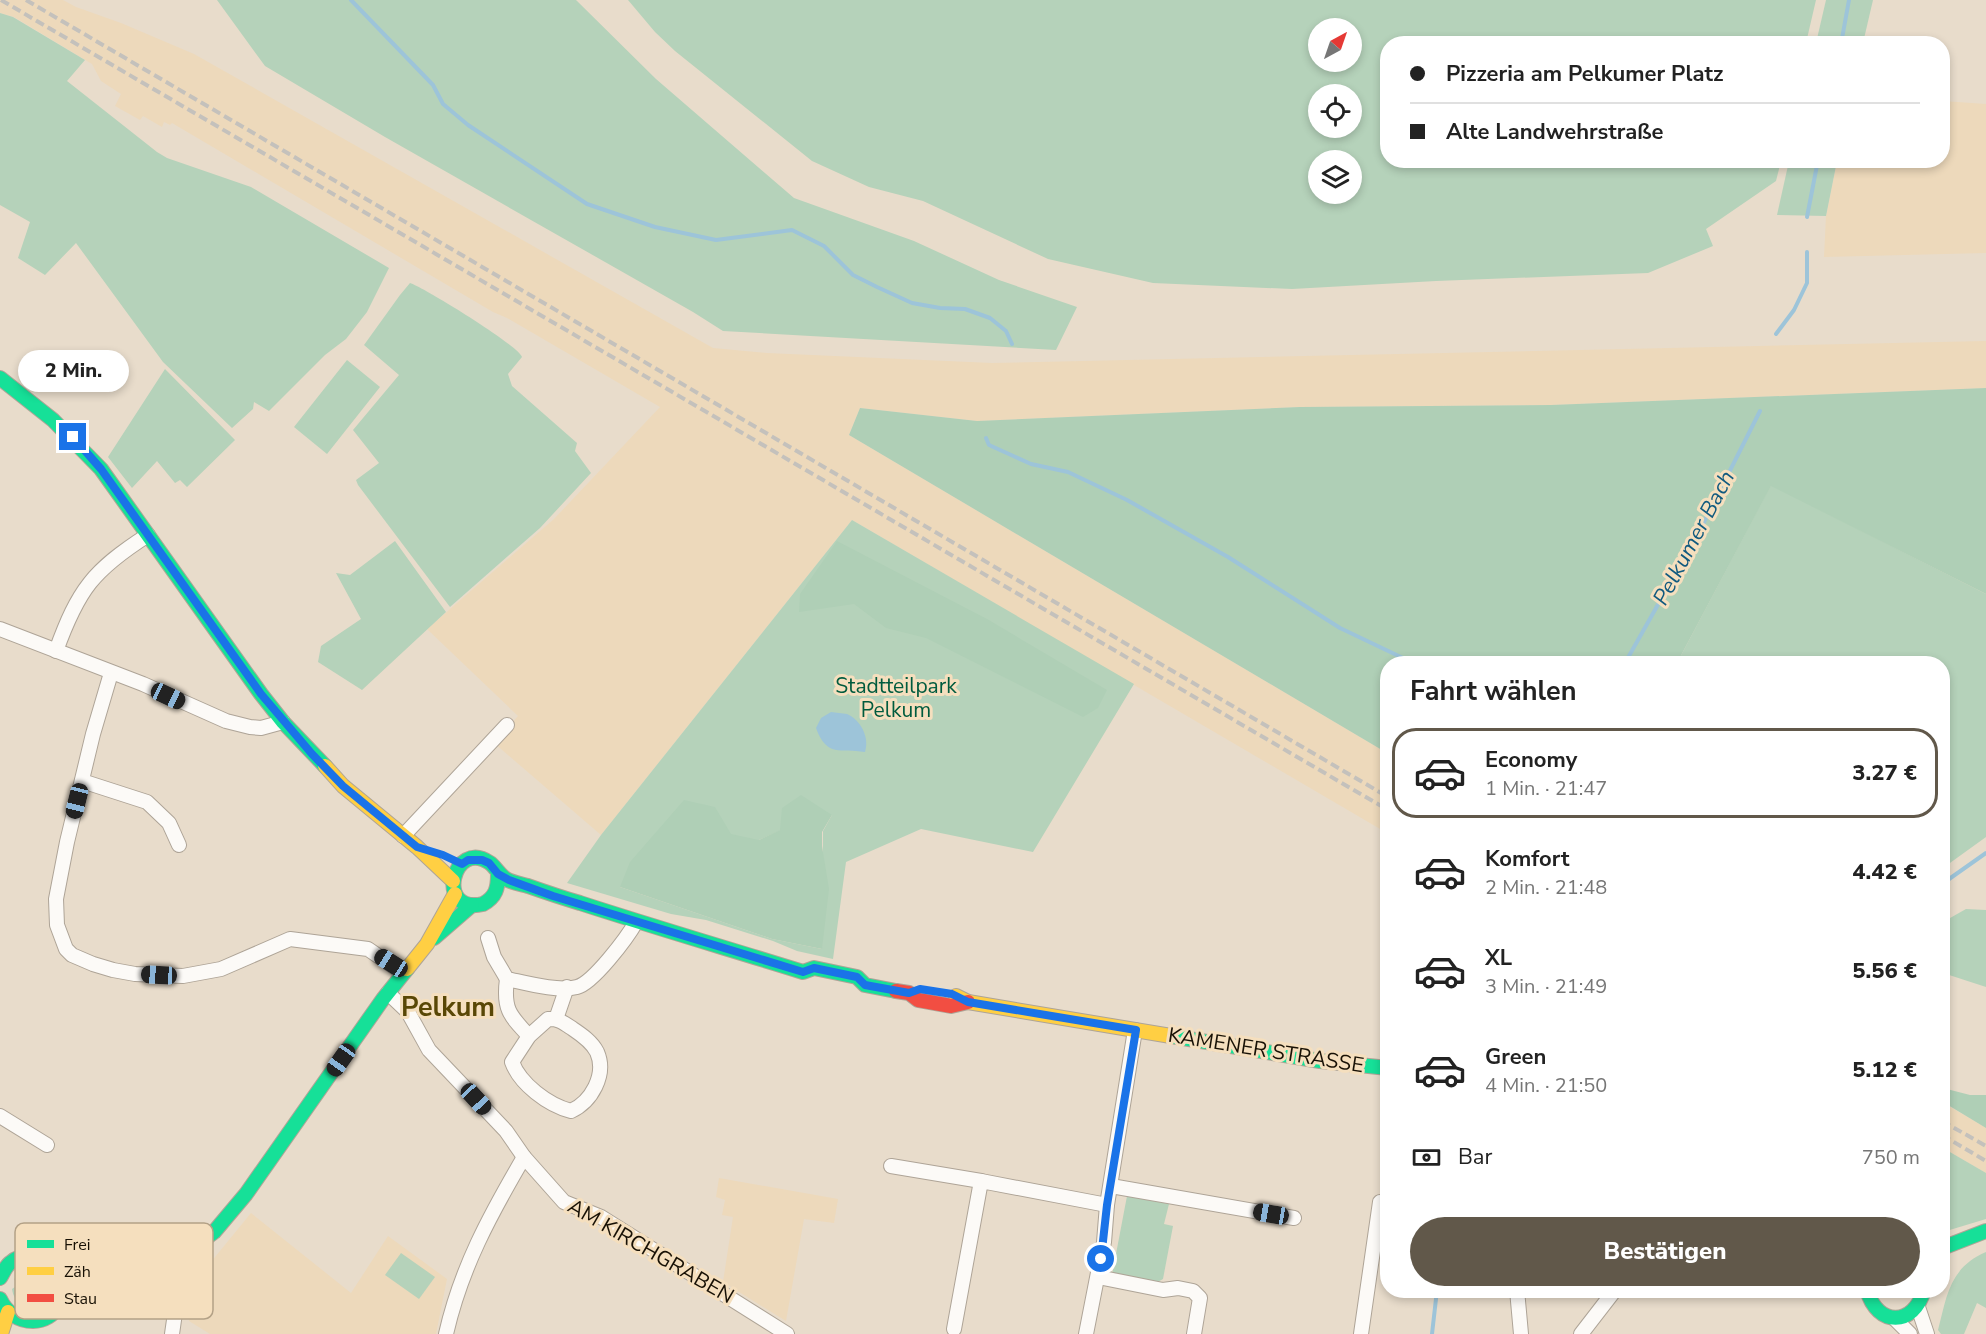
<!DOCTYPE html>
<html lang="de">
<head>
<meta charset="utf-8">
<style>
	body { margin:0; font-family:"Nunito Sans",sans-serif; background:#f6f6f6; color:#222; height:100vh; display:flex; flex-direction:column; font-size:22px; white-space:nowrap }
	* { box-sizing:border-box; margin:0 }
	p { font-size:20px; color:#767676 }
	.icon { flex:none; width:33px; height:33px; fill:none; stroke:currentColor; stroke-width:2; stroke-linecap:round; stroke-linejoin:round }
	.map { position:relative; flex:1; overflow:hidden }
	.details { position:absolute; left:1380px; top:656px; width:570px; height:642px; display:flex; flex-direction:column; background:#fff; border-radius:24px; box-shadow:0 3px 9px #0003 }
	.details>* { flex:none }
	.guide { position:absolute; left:1380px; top:36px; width:570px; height:132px; border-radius:24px; box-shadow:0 3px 9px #0003; display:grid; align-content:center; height:132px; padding:0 30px; background:#fff }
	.needle { width:39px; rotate:40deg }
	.buttons { position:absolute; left:1308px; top:18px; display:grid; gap:12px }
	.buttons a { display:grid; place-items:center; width:54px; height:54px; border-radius:50%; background:#fff; box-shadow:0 3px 9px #0003; font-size:30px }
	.end { position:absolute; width:27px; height:27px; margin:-14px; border:8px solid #1a73e8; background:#fff; box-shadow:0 0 0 3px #fff }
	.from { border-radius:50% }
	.bubble { position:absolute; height:42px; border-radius:21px; background:#fff; box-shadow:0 3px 9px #0003; font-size:20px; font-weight:800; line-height:42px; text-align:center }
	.car { position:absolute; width:18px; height:36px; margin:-18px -9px; border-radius:8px; box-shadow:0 0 4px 2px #0007; background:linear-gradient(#222 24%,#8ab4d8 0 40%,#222 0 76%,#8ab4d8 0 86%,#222 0) }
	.guide b { display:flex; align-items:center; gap:21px; height:57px; font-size:22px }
	.guide b+b { border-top:2px solid #e0e0e0 }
	.guide i { width:15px; height:15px; background:#222 }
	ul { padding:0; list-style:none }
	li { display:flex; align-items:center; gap:18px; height:90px; margin:0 12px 9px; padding:0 18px; border:3px solid transparent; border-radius:24px }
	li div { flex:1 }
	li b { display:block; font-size:22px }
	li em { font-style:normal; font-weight:800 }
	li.active { border-color:#61584a }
	li>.icon { width:54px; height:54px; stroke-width:1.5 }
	h2 { padding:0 30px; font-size:27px; line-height:72px }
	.pay { display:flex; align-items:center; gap:15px; height:66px; padding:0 30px; font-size:22px }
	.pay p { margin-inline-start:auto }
	.primary-button { display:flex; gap:12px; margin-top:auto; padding:12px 30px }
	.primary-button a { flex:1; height:69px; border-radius:36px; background:#61584a; color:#fff; font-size:24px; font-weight:800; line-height:69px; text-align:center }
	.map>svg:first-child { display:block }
	.built { fill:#edd9bb }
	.green { fill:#b5d2ba; fill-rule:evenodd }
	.forest { fill:#afcfb6 }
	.water { fill:#9dc4d9 }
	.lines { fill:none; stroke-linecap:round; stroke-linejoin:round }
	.stream { stroke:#9dc4d9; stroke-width:4 }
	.street-casing { stroke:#aea497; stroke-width:16 }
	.fast-casing { stroke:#aea497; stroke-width:16 }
	.slow-casing { stroke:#aea497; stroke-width:16 }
	.jam-casing { stroke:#aea497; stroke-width:16 }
	.street { stroke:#fcfaf7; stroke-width:14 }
	.fast { stroke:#16e098; stroke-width:14 }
	.slow { stroke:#ffcf43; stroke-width:14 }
	.jam { stroke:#f24e42; stroke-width:14 }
	.rail { stroke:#c4c1bc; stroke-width:4; stroke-dasharray:9 4.5; stroke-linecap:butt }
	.route { stroke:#1a73e8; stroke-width:8 }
	.labels { text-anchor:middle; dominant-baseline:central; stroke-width:6; stroke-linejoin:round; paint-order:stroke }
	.park-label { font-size:21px; fill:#005b3e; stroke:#f5dfbe }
	.street-label { font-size:21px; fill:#181105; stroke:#f5dfbe }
	.water-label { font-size:22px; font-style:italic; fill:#115a7f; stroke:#f5dfbe }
	.district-label { font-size:27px; font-weight:bold; fill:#594705; stroke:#f5dfbe }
	.key { fill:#f5dfbe; stroke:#b3a186; stroke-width:1.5 }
	.key-label { font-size:16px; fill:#181105 }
</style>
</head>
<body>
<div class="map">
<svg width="1986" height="1334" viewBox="0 0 1986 1334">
	<rect width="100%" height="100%" fill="#e8dccb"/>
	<g class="built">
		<path d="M 0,0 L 63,0 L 76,7 L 121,23 L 194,54 L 713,348 L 767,353 L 992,363 L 1986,341 L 1986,388 L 1551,405 L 1300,407 L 977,421 L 860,408 L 849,435 L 1387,753 L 1387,833 L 852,520 L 601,835 L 494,743 L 518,716 L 427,629 L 554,519 L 660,407 L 507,318 L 493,312 L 172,123 L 170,125 L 164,122 L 162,127 L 143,116 L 140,120 L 115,106 L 121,94 L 101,81 L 92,64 L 14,17 L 0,13 Z"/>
		<path d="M 1943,101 L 1986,104 L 1986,253 L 1824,257 L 1826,216 L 1837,161 L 1942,160 Z"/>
		<path d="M 1942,1102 L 1986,1128 L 1986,1173 L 1943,1148 Z"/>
		<path d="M 719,1178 L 838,1199 L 834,1223 L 804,1219 L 786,1321 L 723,1282 L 733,1217 L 722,1215 L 725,1200 L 716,1197 Z"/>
		<path d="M 251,1213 L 351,1293 L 388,1236 L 447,1279 L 436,1334 L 210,1334 L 189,1321 L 200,1266 L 206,1268 Z"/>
	</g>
	<g class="green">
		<path d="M 217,0 L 576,0 L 656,79 L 794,198 L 914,241 L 999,280 L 1077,307 L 1056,350 L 723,331 L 693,312 L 385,137 L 265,66 Z"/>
		<path d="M 628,0 L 1816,0 L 1806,43 L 1388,44 L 1388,160 L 1781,161 L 1776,181 L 1706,229 L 1713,246 L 1648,273 L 1436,281 L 1292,289 L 1153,283 L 1048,259 L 923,201 L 869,187 L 812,161 L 675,51 L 655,32 ZM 1318,28 L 1352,28 L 1352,62 L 1318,62 ZM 1318,94 L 1352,94 L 1352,128 L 1318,128 ZM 1318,160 L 1352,160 L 1352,194 L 1318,194 Z"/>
		<path d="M 1826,0 L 1873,0 L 1863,43 L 1816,43 Z"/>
		<path d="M 0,13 L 13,17 L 85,60 L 67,81 L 157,152 L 167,158 L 251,187 L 389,268 L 367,312 L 346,339 L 325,355 L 269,411 L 254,402 L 253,409 L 232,428 L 163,362 L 76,243 L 45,275 L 18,258 L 30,222 L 0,205 Z"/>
		<path d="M 1789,161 L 1837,161 L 1826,216 L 1777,215 Z"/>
		<path d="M 410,283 C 425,288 519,346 522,357 L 508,374 L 512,386 L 577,443 L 575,451 L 591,473 L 540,528 L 450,607 L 358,485 L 356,480 L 379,463 L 353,430 L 399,375 L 364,345 L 400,295 Z"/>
		<path d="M 347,360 L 380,387 L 327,454 L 294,427 Z"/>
		<path d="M 165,369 L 235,440 L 187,487 L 180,480 L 175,483 L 157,461 L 132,488 L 108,457 Z"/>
		<path d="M 1771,485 L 1986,594 L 1986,837 L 1943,868 L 1942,663 L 1677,663 Z"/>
		<path d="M 852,520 L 1134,684 L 1033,852 L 921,829 L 846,862 L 833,959 L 797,951 L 773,941 L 706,920 L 671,914 L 567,883 L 601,835 ZM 832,815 L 823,831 L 822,949 L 772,939 L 620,887 L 759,840 L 781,830 Z"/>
		<path d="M 395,541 L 446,612 L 362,690 L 318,662 L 321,646 L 361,619 L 336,573 L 350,575 Z"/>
		<path d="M 1966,909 L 1986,910 L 1986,987 L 1943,973 L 1943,922 Z"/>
		<path d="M 1943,1148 L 1986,1173 L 1986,1219 L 1943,1232 Z"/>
		<path d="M 1127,1196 L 1169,1204 L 1164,1224 L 1173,1226 L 1163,1279 L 1154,1284 L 1112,1275 Z"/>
		<path d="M 1986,1252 L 1986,1308 L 1977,1303 L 1964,1334 L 1941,1334 L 1938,1330 C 1947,1296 1949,1268 1986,1252 Z"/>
		<path d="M 401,1253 L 435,1277 L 419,1299 L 385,1275 Z"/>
		<path d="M 26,1269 L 30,1269 L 34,1275 L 41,1271 L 46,1275 L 51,1286 L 44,1292 L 48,1298 L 41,1305 L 33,1307 L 28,1301 L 22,1305 C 16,1301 13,1296 12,1289 L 18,1285 L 14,1279 Z"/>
	</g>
	<g class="forest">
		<path d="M 1986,388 L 1986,594 L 1771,486 L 1677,663 L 1388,663 L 1387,753 L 849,435 L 860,408 L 977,421 L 1300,407 L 1551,405 Z"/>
		<path d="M 837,541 L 987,619 L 1107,690 L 1098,708 L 1083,717 L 926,638 L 886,628 L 854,604 L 799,612 L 800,594 Z"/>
		<path d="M 801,795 L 832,815 L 822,832 L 822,846 L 829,889 L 822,949 L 772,939 L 620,887 L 630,862 L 684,800 L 715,807 L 731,834 L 759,840 L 780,830 L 782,808 Z"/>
		<path d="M 1943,1088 L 1970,1095 L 1986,1095 L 1986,1128 L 1943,1102 Z"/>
	</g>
	<path class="water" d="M 831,712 C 836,713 842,713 847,714 C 861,720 870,738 865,752 C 840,748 827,758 816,728 L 821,718 Z"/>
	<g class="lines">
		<g class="stream">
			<path d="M 351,0 L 433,85 L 443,104 L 468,125 L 587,204 L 655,227 L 716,240 L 792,230 L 824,246 L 853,275 L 877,287 L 912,303 L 940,308 L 965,309 L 990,318 L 1006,331 L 1012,344"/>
			<path d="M 1841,44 L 1849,0"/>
			<path d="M 1807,217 L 1818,160"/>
			<path d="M 1776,334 L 1794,310 L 1807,283 L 1807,252"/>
			<path d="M 986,438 L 989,445 L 1031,464 L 1068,472 L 1127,500 L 1228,557 L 1340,628 L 1405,659 L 1427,663"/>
			<path d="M 1625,663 L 1699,532 L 1760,411"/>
			<path d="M 1942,884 L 1986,853"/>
			<path d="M 1432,1334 L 1437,1290"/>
		</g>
		<g class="street-casing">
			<g id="street">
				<path d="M 0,629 L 143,684 L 226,721 L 250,727 L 261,728 L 283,722"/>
				<path d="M 56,651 C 78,590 93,570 148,535"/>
				<path d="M 111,673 L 93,734 L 67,842 L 56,899 L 57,925 L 66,949 L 72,955 L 93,964 L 113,970 L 135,974 L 183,976 L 221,969 L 290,939 L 368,949 L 403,973"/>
				<path d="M 82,781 L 147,802 L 169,823 L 179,845"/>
				<path d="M 403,836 L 507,725"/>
				<path d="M 488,938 L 494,957 L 507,979 C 526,983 558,992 577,987 C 593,983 627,938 636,922"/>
				<path d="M 507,979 C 503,1008 509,1015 529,1036"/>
				<path d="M 388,993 L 408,1012 L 429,1050 L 506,1131 L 524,1157 L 564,1202 L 601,1217 L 787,1334"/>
				<path d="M 548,1019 C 558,1018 564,1023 573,1029 C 582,1035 592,1042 597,1052 C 607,1075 591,1102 571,1111 C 548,1105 520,1084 512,1062 L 529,1036 Z"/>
				<path d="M 556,1019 L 567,987"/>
				<path d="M 0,1116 L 47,1145"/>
				<path d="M 891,1166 L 981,1181"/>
				<path d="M 1111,1186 L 1294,1218"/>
				<path d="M 1098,1277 L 1163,1290 L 1178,1288 L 1193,1291 L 1200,1298 L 1194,1334"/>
				<path d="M 1517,1290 L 1521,1334"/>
				<path d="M 1918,1307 L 1927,1334"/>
				<path d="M 1894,1318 L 1910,1334"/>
				<path d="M 954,1329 L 981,1181 L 1107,1205"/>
				<path d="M 172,1334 L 176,1306"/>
				<path d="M 446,1334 C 461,1268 490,1215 524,1157"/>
				<path d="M 1086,1334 L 1104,1242 L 1107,1205 L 1135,1030"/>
				<path d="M 1361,1334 L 1380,1202"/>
				<path d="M 1581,1334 L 1615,1290"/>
			</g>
		</g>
		<g class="fast-casing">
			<g id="fast">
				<path d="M 0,378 L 53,420 L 101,469 L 261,694 L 283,722 L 325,766"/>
				<path d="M 498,874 C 498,888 496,897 483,904 C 434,915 453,837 490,863 C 496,868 500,875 506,879 C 513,883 521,884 528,886 C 545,892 563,898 580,903 C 654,927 729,949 803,972 L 814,968 L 857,977 L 865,985 L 896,991"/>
				<path d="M 434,938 L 472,905"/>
				<path d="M 1171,1036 L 1320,1061 L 1388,1068"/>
				<path d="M 1942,1248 L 1986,1231"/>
				<path d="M 59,1269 L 110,1267"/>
				<path d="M 0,1278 C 3,1273 6,1266 10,1263 C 36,1241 78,1270 59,1305 C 54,1315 44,1321 33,1321 C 18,1321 6,1312 0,1299"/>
				<path d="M 65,1290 L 122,1267 L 142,1263 L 201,1242 L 214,1232 L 246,1194 L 383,999 L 407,969"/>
				<path d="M 1867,1290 C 1877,1327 1914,1327 1924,1290"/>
			</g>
		</g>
		<g class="slow-casing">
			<g id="slow">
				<path d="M 325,766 L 343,786 L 417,847 L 453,881"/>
				<path d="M 407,969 L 427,944 L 455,894"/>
				<path d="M 956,996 L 968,1002 L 1171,1036"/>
				<path d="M 1,1334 L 8,1312"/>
			</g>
		</g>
		<g class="jam-casing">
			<path id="jam" d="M 896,991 L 909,993 L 918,1000 L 951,1006 L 968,1002"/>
		</g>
		<use href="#street" class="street"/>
		<use href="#fast" class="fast"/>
		<use href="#slow" class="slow"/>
		<use href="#jam" class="jam"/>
		<g class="rail">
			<path d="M 1,0 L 1388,810"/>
			<path d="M 26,0 L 1388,797"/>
			<path d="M 1942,1121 L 1986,1146"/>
			<path d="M 1942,1135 L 1986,1161"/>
		</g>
	</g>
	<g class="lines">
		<path class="route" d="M 73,437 L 101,469 L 261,694 L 312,754 L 343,786 L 417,847 L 443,855 L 462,864 L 468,860 L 482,860 L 489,863 L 498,874 L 509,880 L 553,896 L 803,972 L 814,968 L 857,977 L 865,985 L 909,993 L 920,989 L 952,994 L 968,1002 L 1136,1030 L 1107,1205 L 1101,1259"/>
	</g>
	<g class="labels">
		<g class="park-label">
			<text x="896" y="686">Stadtteilpark<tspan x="896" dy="24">Pelkum</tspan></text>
		</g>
		<g class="street-label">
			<text transform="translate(1266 1050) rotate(9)">KAMENER STRASSE</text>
			<text transform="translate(651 1251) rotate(30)">AM KIRCHGRABEN</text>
		</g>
		<g class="water-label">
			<text transform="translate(1694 538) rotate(-62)">Pelkumer Bach</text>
		</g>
		<g class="district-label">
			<text x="448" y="1007">Pelkum</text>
		</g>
	</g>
	<rect x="15" y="1223" width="198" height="96" rx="9" class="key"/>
	<rect x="27" y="1240" width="27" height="8" fill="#16e098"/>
	<rect x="27" y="1267" width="27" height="8" fill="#ffcf43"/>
	<rect x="27" y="1294" width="27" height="8" fill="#f24e42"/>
	<g class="key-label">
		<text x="64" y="1250">Frei</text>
		<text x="64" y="1277">Zäh</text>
		<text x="64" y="1304">Stau</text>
	</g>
</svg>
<div class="buttons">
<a><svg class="needle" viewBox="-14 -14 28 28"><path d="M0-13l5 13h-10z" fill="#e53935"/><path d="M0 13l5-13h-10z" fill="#767676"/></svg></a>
<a><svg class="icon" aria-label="locate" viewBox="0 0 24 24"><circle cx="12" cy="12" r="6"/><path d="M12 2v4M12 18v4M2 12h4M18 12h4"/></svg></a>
<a><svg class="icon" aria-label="layers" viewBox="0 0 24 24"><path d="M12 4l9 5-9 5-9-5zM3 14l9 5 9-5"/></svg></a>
</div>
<i class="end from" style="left:1101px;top:1259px"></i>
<i class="end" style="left:73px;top:437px"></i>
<div class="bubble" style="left:18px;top:350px;width:111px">2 Min.</div>
<i class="car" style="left:168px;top:696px;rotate:115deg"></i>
<i class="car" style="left:77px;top:801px;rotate:194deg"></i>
<i class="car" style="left:391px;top:963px;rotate:302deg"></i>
<i class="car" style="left:159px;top:975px;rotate:273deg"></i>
<i class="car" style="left:341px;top:1060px;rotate:215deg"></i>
<i class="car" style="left:476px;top:1099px;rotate:137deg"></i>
<i class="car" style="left:1271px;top:1214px;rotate:280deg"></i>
<div class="guide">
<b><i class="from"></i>Pizzeria am Pelkumer Platz</b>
<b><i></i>Alte Landwehrstraße</b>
</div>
<section class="details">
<h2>Fahrt wählen</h2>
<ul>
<li class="active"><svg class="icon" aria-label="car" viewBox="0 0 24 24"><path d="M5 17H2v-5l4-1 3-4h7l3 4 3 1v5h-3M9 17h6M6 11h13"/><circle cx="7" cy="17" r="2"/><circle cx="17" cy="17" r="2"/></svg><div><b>Economy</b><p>1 Min. · 21:47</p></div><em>3.27 €</em></li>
<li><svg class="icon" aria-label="car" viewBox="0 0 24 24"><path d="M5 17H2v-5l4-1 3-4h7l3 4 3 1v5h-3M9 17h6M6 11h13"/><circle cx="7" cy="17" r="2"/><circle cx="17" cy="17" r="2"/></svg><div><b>Komfort</b><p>2 Min. · 21:48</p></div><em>4.42 €</em></li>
<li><svg class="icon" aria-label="car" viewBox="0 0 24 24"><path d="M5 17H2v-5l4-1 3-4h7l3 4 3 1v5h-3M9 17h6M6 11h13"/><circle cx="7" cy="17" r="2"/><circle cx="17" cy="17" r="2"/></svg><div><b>XL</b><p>3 Min. · 21:49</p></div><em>5.56 €</em></li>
<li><svg class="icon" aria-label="car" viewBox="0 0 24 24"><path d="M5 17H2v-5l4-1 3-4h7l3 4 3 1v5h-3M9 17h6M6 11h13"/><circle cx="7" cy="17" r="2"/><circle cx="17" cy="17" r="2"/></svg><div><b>Green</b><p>4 Min. · 21:50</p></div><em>5.12 €</em></li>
</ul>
<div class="pay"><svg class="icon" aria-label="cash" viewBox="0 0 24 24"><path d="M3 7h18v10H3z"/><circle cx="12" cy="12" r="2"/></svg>Bar<p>750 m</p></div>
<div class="primary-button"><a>Bestätigen</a></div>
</section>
</div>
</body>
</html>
